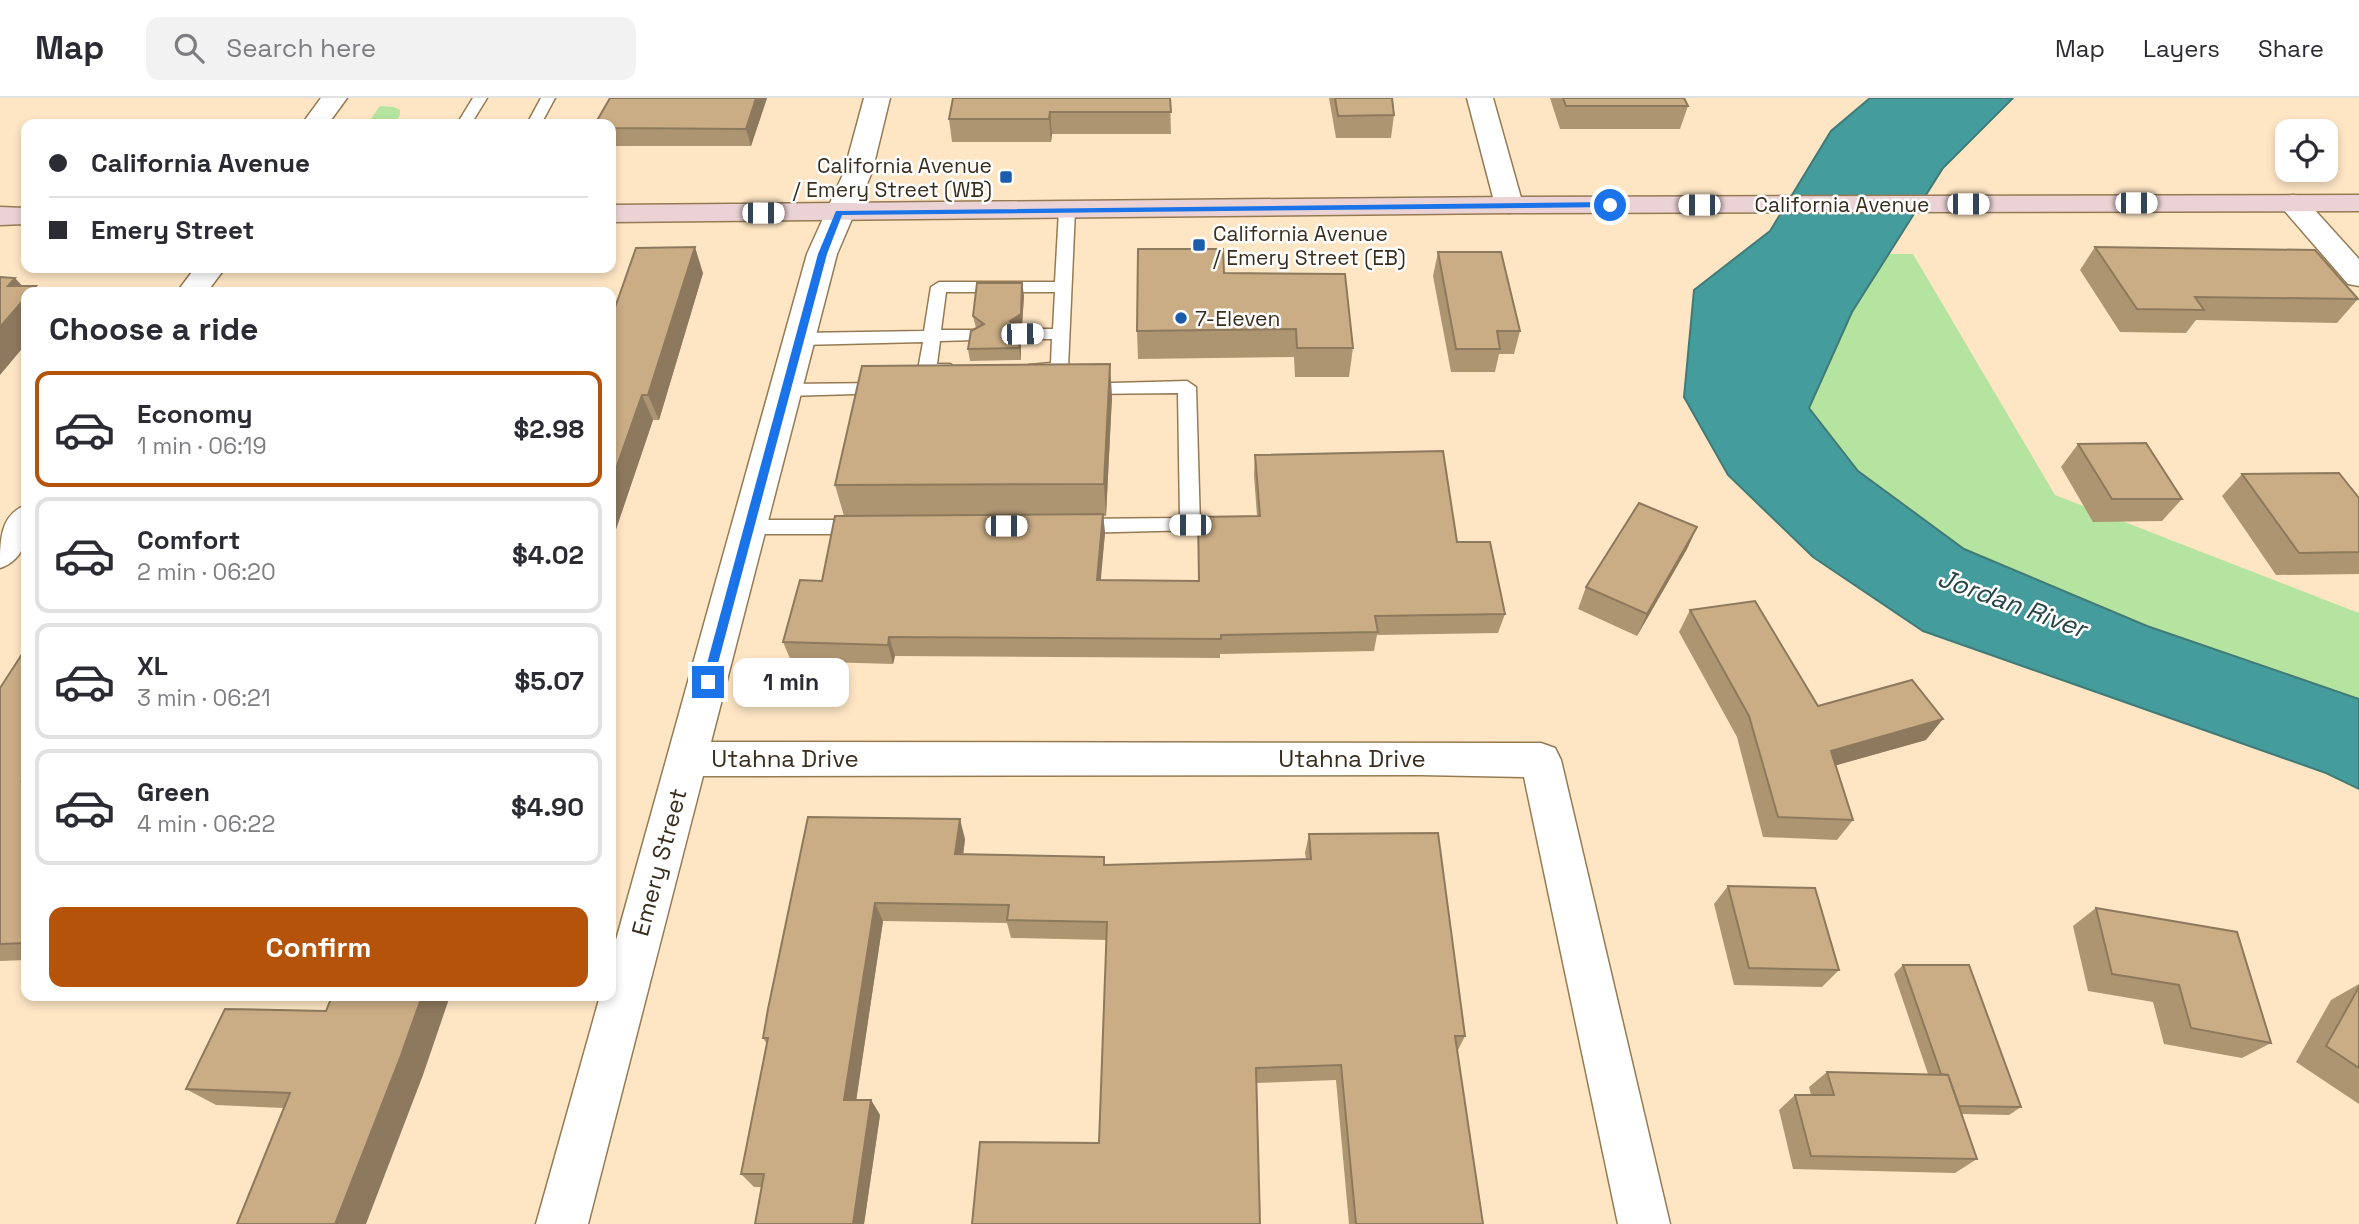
<!DOCTYPE html>
<html lang="en">
<head>
<meta charset="utf-8">
<style>
	body { margin:0; font-family:"Space Grotesk",sans-serif; background:#f2f2f3; color:#2b2b33; height:100vh; display:flex; flex-direction:column; font-size:26px; white-space:nowrap }
	* { box-sizing:border-box; margin:0 }
	p { font-size:23px; color:#7c7c81 }
	.icon { flex:none; width:38px; height:38px; fill:none; stroke:currentColor; stroke-width:2; stroke-linecap:round; stroke-linejoin:round }
	.map { position:relative; flex:1; overflow:hidden }
	.panel { position:absolute; left:21px; top:189px; width:595px; height:714px; display:flex; flex-direction:column; background:#fff; border-radius:14px; box-shadow:0 4px 10px #0003 }
	.panel>* { flex:none }
	.hud { position:absolute; left:21px; top:21px; width:595px; height:154px; border-radius:14px; box-shadow:0 4px 10px #0003; display:grid; align-content:center; height:154px; padding:0 28px; background:#fff }
	.fabs { position:absolute; left:2275px; top:21px; display:grid; gap:14px }
	.fabs a { display:grid; place-items:center; width:63px; height:63px; border-radius:14px; background:#fff; box-shadow:0 4px 10px #0003; font-size:35px }
	.end { position:absolute; width:32px; height:32px; margin:-16px; border:9px solid #1a73e8; background:#fff; box-shadow:0 0 0 4px #fff }
	.from { border-radius:50% }
	.bubble { position:absolute; height:49px; border-radius:14px; background:#fff; box-shadow:0 4px 10px #0003; font-size:23px; font-weight:700; line-height:49px; text-align:center }
	.car { position:absolute; width:21px; height:42px; margin:-21px -10px; border-radius:9px; box-shadow:0 0 5px 2px #0007; background:linear-gradient(#fff 24%,#345 0 40%,#fff 0 76%,#345 0 86%,#fff 0) }
	.hud b { display:flex; align-items:center; gap:24px; height:66px; font-size:26px }
	.hud b+b { border-top:2px solid #e1e1e2 }
	.hud i { width:18px; height:18px; background:#2b2b33 }
	ul { padding:0; list-style:none }
	li { display:flex; align-items:center; gap:21px; height:116px; margin:0 14px 10px; padding:0 14px; border:4px solid #e1e1e2; border-radius:14px }
	li div { flex:1 }
	li b { display:block; font-size:26px }
	li em { font-style:normal; font-weight:700 }
	li.selected { border-color:#b45309 }
	li>.icon { width:63px; height:63px; stroke-width:1.5 }
	h2 { padding:0 28px; font-size:32px; line-height:84px }
	.cta { display:flex; gap:14px; margin-top:auto; padding:14px 28px }
	.cta a { flex:1; height:80px; border-radius:14px; background:#b45309; color:#fff; font-size:28px; font-weight:700; line-height:80px; text-align:center }
	header { display:flex; align-items:center; gap:42px; box-sizing:border-box; height:98px; padding:0 35px; background:#fff; border-bottom:2px solid #e1e1e2 }
	header strong { font-size:33px }
	nav { display:flex; gap:38px; margin-inline-start:auto; font-size:24px }
	.search { width:490px; height:63px; background:#f2f2f3; display:flex; align-items:center; gap:18px; box-sizing:border-box; padding:0 24px; border-radius:14px; color:#7c7c81; font-size:26px }
	.map>svg:first-child { display:block }
	.green { fill:#b5e4a0 }
	.water { fill:#459c9d; stroke:#417b77; stroke-width:2 }
	.lines { fill:none; stroke-linecap:round; stroke-linejoin:round }
	.lane-casing { stroke:#957a53; stroke-width:3 }
	.street-casing { stroke:#957a53; stroke-width:3 }
	.secondary-casing { stroke:#957a53; stroke-width:3 }
	.lane { fill:#fff; fill-rule:evenodd }
	.street { fill:#fff; fill-rule:evenodd }
	.secondary { fill:#ebd3d5; fill-rule:evenodd }
	.wall { fill:#ae9572 }
	.shaded-wall { fill:#8d795d }
	.building { fill:#caad85; stroke:#8d795d; stroke-width:2 }
	.route { fill:#1a73e8 }
	.poi-dot { fill:#1b5cad; stroke:#fff; stroke-width:2.5 }
	.labels { text-anchor:middle; dominant-baseline:central; stroke-width:5; stroke-linejoin:round; paint-order:stroke }
	.far-poi-label { font-size:21px; fill:#392d1d; stroke:#fff; text-anchor:start }
	.far-street-label { font-size:21px; fill:#392d1d; stroke:#fff }
	.street-label { font-size:24px; fill:#392d1d; stroke:#fff }
	.water-label { font-size:26px; font-style:italic; fill:#284444; stroke:#fff }
</style>
</head>
<body>
<header>
<strong>Map</strong>
<div class="search"><svg class="icon" aria-label="search" viewBox="0 0 24 24"><circle cx="10" cy="10" r="6"/><path d="M15 15l6 6"/></svg>Search here</div>
<nav><a>Map</a><a>Layers</a><a>Share</a></nav>
</header>
<div class="map">
<svg width="2359" height="1126" viewBox="0 0 2359 1126">
	<rect width="100%" height="100%" fill="#fee6c5"/>
	<g class="green">
		<path d="M 380,8 L 394,9 L 400,12 L 400,17 L 394,26 L 367,26 Z"/>
		<path d="M 1889,156 L 1913,156 L 2055,397 L 2359,515 L 2359,601 L 2147,528 L 1964,451 L 1858,373 L 1809,309 L 1852,214 Z"/>
	</g>
	<path class="water" d="M 1870,0 L 2013,0 L 1943,70 L 1852,214 L 1809,310 L 1858,373 L 1964,451 L 2147,528 L 2359,601 L 2359,691 L 2326,675 L 1923,533 L 1813,459 L 1728,377 L 1684,299 L 1694,192 L 1770,133 L 1831,33 Z"/>
	<g class="lines">
		<g class="lane-casing">
			<g id="lane">
				<path d="M 473,0 L 487,0 L 471,26 L 457,26 Z"/>
				<path d="M 541,0 L 555,0 L 541,26 L 527,26 Z"/>
				<path d="M 1067,107 L 1075,112 L 1068,270 L 1065,274 L 1029,275 L 1026,271 L 1029,267 L 1051,265 L 1052,241 L 1022,241 L 1014,236 L 1022,231 L 1053,231 L 1055,194 L 946,194 L 941,232 L 974,232 L 983,237 L 974,242 L 940,243 L 937,266 L 950,266 L 959,272 L 950,278 L 921,276 L 918,272 L 923,244 L 800,247 L 791,241 L 800,235 L 924,233 L 931,189 L 939,184 L 1055,184 L 1059,112 Z"/>
				<path d="M 1187,283 L 1196,289 L 1200,427 L 1197,432 L 1077,435 L 1070,433 L 1067,428 L 1070,423 L 1077,421 L 1180,420 L 1178,295 L 1082,296 L 1073,290 L 1076,286 Z"/>
				<path d="M 885,285 L 891,287 L 894,291 L 891,295 L 786,298 L 777,292 L 786,286 Z"/>
				<path d="M 749,422 L 860,422 L 867,424 L 870,429 L 867,434 L 860,436 L 749,436 L 742,434 L 739,429 L 742,424 Z"/>
			</g>
		</g>
		<g class="street-casing">
			<g id="street">
				<path d="M 321,0 L 347,0 L 328,26 L 302,26 Z"/>
				<path d="M 864,0 L 890,0 L 872,74 L 837,156 L 711,644 L 1541,645 L 1555,650 L 1561,662 L 1670,1126 L 1618,1126 L 1524,679 L 1421,677 L 703,678 L 588,1126 L 536,1126 L 600,898 L 611,898 L 611,860 L 807,156 L 844,74 Z"/>
				<path d="M 1467,0 L 1493,0 L 1523,107 L 1519,113 L 1509,115 L 1499,113 L 1495,107 Z"/>
				<path d="M 2293,97 L 2303,99 L 2359,161 L 2359,188 L 2348,186 L 2283,111 L 2279,105 L 2283,99 Z"/>
				<path d="M 195,170 L 225,170 L 207,194 L 177,194 Z"/>
				<path d="M 26,407 C 27,433 29,460 0,470 C 0,442 0,417 26,407 Z"/>
			</g>
		</g>
		<g class="secondary-casing">
			<g id="secondary">
				<path d="M 2359,97 L 2359,113 L 1509,115 L 611,124 L 611,107 L 1509,99 Z"/>
				<path d="M 0,109 L 26,110 L 26,126 L 0,127 Z"/>
			</g>
		</g>
		<use href="#lane" class="lane"/>
		<use href="#street" class="street"/>
		<use href="#secondary" class="secondary"/>
	</g>
	<g class="wall">
		<path d="M 767,0 L 751,48 L 611,48 L 611,26 Z"/>
		<path d="M 1170,0 L 1171,36 L 1052,36 L 1051,44 L 952,44 L 949,21 Z"/>
		<path d="M 1329,0 L 1392,0 L 1394,17 L 1391,40 L 1336,40 Z"/>
		<path d="M 1550,0 L 1684,0 L 1688,8 L 1680,31 L 1560,31 Z"/>
		<path d="M 2095,149 L 2358,201 L 2337,225 L 2196,222 L 2186,235 L 2120,234 L 2080,172 Z"/>
		<path d="M 1438,154 L 1520,233 L 1514,256 L 1499,256 L 1495,274 L 1451,274 L 1433,178 Z"/>
		<path d="M 703,175 L 659,322 L 653,322 L 611,446 L 611,221 Z"/>
		<path d="M 1224,175 L 1353,250 L 1349,279 L 1295,279 L 1294,259 L 1138,261 L 1137,233 Z"/>
		<path d="M 1024,197 L 1022,228 L 1019,230 L 1021,243 L 1021,262 L 970,263 L 968,251 L 976,230 L 973,218 Z"/>
		<path d="M 1112,298 L 1106,418 L 1103,418 L 1105,435 L 1100,482 L 1198,483 L 1198,419 L 1257,418 L 1254,377 L 1255,357 L 1457,444 L 1505,516 L 1498,535 L 1377,537 L 1374,553 L 1220,556 L 1220,560 L 895,558 L 893,566 L 791,563 L 783,544 L 822,483 L 844,418 L 835,387 Z"/>
		<path d="M 2078,346 L 2182,401 L 2162,423 L 2093,424 L 2061,369 Z"/>
		<path d="M 2242,376 L 2359,400 L 2359,476 L 2276,477 L 2222,398 Z"/>
		<path d="M 1697,429 L 1687,451 L 1637,538 L 1578,511 L 1586,489 Z"/>
		<path d="M 1690,512 L 1818,608 L 1926,642 L 1836,667 L 1853,722 L 1837,742 L 1763,739 L 1737,639 L 1679,534 Z"/>
		<path d="M 26,550 L 26,862 L 0,863 L 0,590 Z"/>
		<path d="M 808,719 L 965,741 L 963,756 L 1104,759 L 1105,767 L 1306,761 L 1305,755 L 1309,736 L 1465,938 L 1457,954 L 1483,1126 L 1349,1126 L 1336,982 L 1256,985 L 1099,1045 L 1107,842 L 1011,840 L 1007,825 L 883,823 L 856,1002 L 871,1002 L 880,1017 L 864,1126 L 755,1126 L 762,1089 L 754,1089 L 741,1076 L 767,946 L 763,940 Z"/>
		<path d="M 1728,788 L 1839,872 L 1822,889 L 1734,887 L 1714,806 Z"/>
		<path d="M 2096,810 L 2271,945 L 2242,960 L 2164,946 L 2153,904 L 2088,893 L 2073,828 Z"/>
		<path d="M 1903,867 L 2021,1009 L 2009,1017 L 1961,1016 L 1977,1061 L 1955,1075 L 1793,1071 L 1779,1012 L 1795,997 L 1811,997 L 1809,989 L 1827,974 L 1928,976 L 1894,876 Z"/>
		<path d="M 2359,886 L 2359,1006 L 2296,964 L 2331,902 Z"/>
		<path d="M 423,977 L 284,1010 L 216,1007 L 186,991 Z"/>
	</g>
	<g class="shaded-wall">
		<path d="M 756,0 L 767,0 L 751,48 L 746,31 Z"/>
		<path d="M 1050,14 L 1052,36 L 1051,44 L 1049,21 Z"/>
		<path d="M 695,149 L 703,175 L 659,322 L 648,297 Z"/>
		<path d="M 15,180 L 28,194 L 26,194 L 26,246 L 0,277 L 0,229 L 8,188 Z"/>
		<path d="M 1022,185 L 1024,197 L 1022,228 L 1012,235 L 1010,223 Z"/>
		<path d="M 36,188 L 41,194 L 30,194 Z"/>
		<path d="M 1020,231 L 1021,243 L 1021,262 L 1019,250 Z"/>
		<path d="M 1110,266 L 1112,298 L 1106,418 L 1104,386 Z"/>
		<path d="M 642,297 L 653,322 L 611,446 L 611,385 Z"/>
		<path d="M 1103,416 L 1105,435 L 1099,502 L 1097,482 Z"/>
		<path d="M 1697,429 L 1687,451 L 1637,538 L 1647,516 Z"/>
		<path d="M 889,539 L 895,558 L 893,566 L 888,547 Z"/>
		<path d="M 1943,621 L 1926,642 L 1816,673 L 1831,653 Z"/>
		<path d="M 960,721 L 965,741 L 961,775 L 955,756 Z"/>
		<path d="M 875,805 L 883,823 L 854,1017 L 844,1002 Z"/>
		<path d="M 422,898 L 450,898 L 423,977 L 366,1126 L 335,1126 Z"/>
		<path d="M 871,1002 L 880,1017 L 864,1126 L 853,1126 Z"/>
	</g>
	<g class="building">
		<path d="M 610,0 L 756,0 L 746,31 L 611,30 L 611,26 L 595,26 Z"/>
		<path d="M 953,0 L 1170,0 L 1171,14 L 1050,14 L 1049,21 L 949,21 Z"/>
		<path d="M 1335,0 L 1392,0 L 1394,17 L 1338,18 Z"/>
		<path d="M 1563,0 L 1684,0 L 1688,8 L 1566,8 Z"/>
		<path d="M 695,149 L 648,297 L 642,297 L 611,385 L 611,221 L 636,150 Z"/>
		<path d="M 2095,149 L 2315,152 L 2358,201 L 2195,199 L 2204,212 L 2137,211 Z"/>
		<path d="M 1138,151 L 1223,151 L 1224,175 L 1345,176 L 1353,250 L 1297,250 L 1296,231 L 1137,233 Z"/>
		<path d="M 1438,154 L 1501,154 L 1520,233 L 1497,233 L 1500,251 L 1456,251 Z"/>
		<path d="M 0,179 L 15,180 L 8,188 L 36,188 L 30,194 L 26,194 L 26,199 L 0,229 Z"/>
		<path d="M 977,185 L 1022,185 L 1021,216 L 1010,223 L 1020,231 L 1019,250 L 968,251 L 971,233 L 984,226 L 973,218 Z"/>
		<path d="M 1110,266 L 1104,386 L 835,387 L 862,268 Z"/>
		<path d="M 2146,345 L 2182,401 L 2112,401 L 2078,346 Z"/>
		<path d="M 1443,353 L 1457,444 L 1490,444 L 1505,516 L 1375,518 L 1378,534 L 1221,537 L 1221,541 L 889,539 L 888,547 L 783,544 L 800,482 L 822,483 L 835,418 L 1103,416 L 1097,482 L 1199,483 L 1198,419 L 1260,418 L 1255,357 Z"/>
		<path d="M 2339,375 L 2359,400 L 2359,454 L 2299,455 L 2242,376 Z"/>
		<path d="M 1639,405 L 1697,429 L 1647,516 L 1586,489 Z"/>
		<path d="M 1755,503 L 1818,608 L 1912,582 L 1943,621 L 1831,653 L 1853,722 L 1778,719 L 1749,618 L 1690,512 Z"/>
		<path d="M 26,550 L 26,675 L 22,683 L 26,683 L 26,845 L 0,846 L 0,590 Z"/>
		<path d="M 808,719 L 960,721 L 955,756 L 1104,759 L 1104,767 L 1311,761 L 1309,736 L 1438,735 L 1465,938 L 1455,938 L 1483,1126 L 1356,1126 L 1341,967 L 1256,970 L 1260,1126 L 972,1126 L 980,1044 L 1099,1045 L 1107,824 L 1007,822 L 1009,807 L 875,805 L 844,1002 L 871,1002 L 853,1126 L 755,1126 L 764,1076 L 741,1076 L 768,940 L 763,940 L 768,911 Z"/>
		<path d="M 1728,788 L 1815,790 L 1839,872 L 1749,870 Z"/>
		<path d="M 2096,810 L 2237,834 L 2271,945 L 2191,930 L 2179,887 L 2112,876 Z"/>
		<path d="M 1903,867 L 1969,867 L 2021,1009 L 1959,1008 L 1948,977 L 1941,976 Z"/>
		<path d="M 2359,889 L 2359,970 L 2326,948 Z"/>
		<path d="M 332,898 L 422,898 L 400,960 L 335,1126 L 237,1126 L 290,995 L 186,991 L 225,911 L 326,913 Z"/>
		<path d="M 1827,974 L 1948,977 L 1977,1061 L 1811,1058 L 1795,997 L 1834,997 Z"/>
	</g>
	<path class="route" d="M 1610,104 L 1613,109 L 842,117 L 827,156 L 713,584 L 708,588 L 704,587 L 702,584 L 818,156 L 836,113 Z"/>
	<g class="poi-dot">
		<rect x="999" y="72" width="14" height="14" rx="3.5"/>
		<rect x="1192" y="140" width="14" height="14" rx="3.5"/>
		<circle cx="1181" cy="220" r="7"/>
	</g>
	<g class="labels">
		<g class="far-poi-label">
			<text x="992" y="67" text-anchor="end">California Avenue<tspan x="992" dy="24">/ Emery Street (WB)</tspan></text>
			<text x="1213" y="135">California Avenue<tspan x="1213" dy="24">/ Emery Street (EB)</tspan></text>
			<text x="1195" y="220">7-Eleven</text>
		</g>
		<g class="far-street-label">
			<text x="1842" y="106">California Avenue</text>
		</g>
		<g class="street-label">
			<text x="785" y="660">Utahna Drive</text>
			<text x="1352" y="660">Utahna Drive</text>
			<text transform="translate(659 764) rotate(-75)">Emery Street</text>
		</g>
		<g class="water-label">
			<text transform="translate(2012 505) rotate(20)">Jordan River</text>
		</g>
	</g>
</svg>
<div class="fabs">
<a><svg class="icon" aria-label="locate" viewBox="0 0 24 24"><circle cx="12" cy="12" r="6"/><path d="M12 2v4M12 18v4M2 12h4M18 12h4"/></svg></a>
</div>
<i class="end from" style="left:1610px;top:107px"></i>
<i class="end" style="left:708px;top:584px"></i>
<div class="bubble" style="left:733px;top:560px;width:116px">1 min</div>
<i class="car" style="left:2136px;top:105px;rotate:90deg"></i>
<i class="car" style="left:1968px;top:106px;rotate:90deg"></i>
<i class="car" style="left:1699px;top:107px;rotate:270deg"></i>
<i class="car" style="left:763px;top:115px;rotate:90deg"></i>
<i class="car" style="left:1022px;top:236px;rotate:89deg"></i>
<i class="car" style="left:1190px;top:427px;rotate:270deg"></i>
<i class="car" style="left:1006px;top:428px;rotate:90deg"></i>
<div class="hud">
<b><i class="from"></i>California Avenue</b>
<b><i></i>Emery Street</b>
</div>
<section class="panel">
<h2>Choose a ride</h2>
<ul>
<li class="selected"><svg class="icon" aria-label="car" viewBox="0 0 24 24"><path d="M5 17H2v-5l4-1 3-4h7l3 4 3 1v5h-3M9 17h6M6 11h13"/><circle cx="7" cy="17" r="2"/><circle cx="17" cy="17" r="2"/></svg><div><b>Economy</b><p>1 min · 06:19</p></div><em>$2.98</em></li>
<li><svg class="icon" aria-label="car" viewBox="0 0 24 24"><path d="M5 17H2v-5l4-1 3-4h7l3 4 3 1v5h-3M9 17h6M6 11h13"/><circle cx="7" cy="17" r="2"/><circle cx="17" cy="17" r="2"/></svg><div><b>Comfort</b><p>2 min · 06:20</p></div><em>$4.02</em></li>
<li><svg class="icon" aria-label="car" viewBox="0 0 24 24"><path d="M5 17H2v-5l4-1 3-4h7l3 4 3 1v5h-3M9 17h6M6 11h13"/><circle cx="7" cy="17" r="2"/><circle cx="17" cy="17" r="2"/></svg><div><b>XL</b><p>3 min · 06:21</p></div><em>$5.07</em></li>
<li><svg class="icon" aria-label="car" viewBox="0 0 24 24"><path d="M5 17H2v-5l4-1 3-4h7l3 4 3 1v5h-3M9 17h6M6 11h13"/><circle cx="7" cy="17" r="2"/><circle cx="17" cy="17" r="2"/></svg><div><b>Green</b><p>4 min · 06:22</p></div><em>$4.90</em></li>
</ul>
<div class="cta"><a>Confirm</a></div>
</section>
</div>
</body>
</html>
